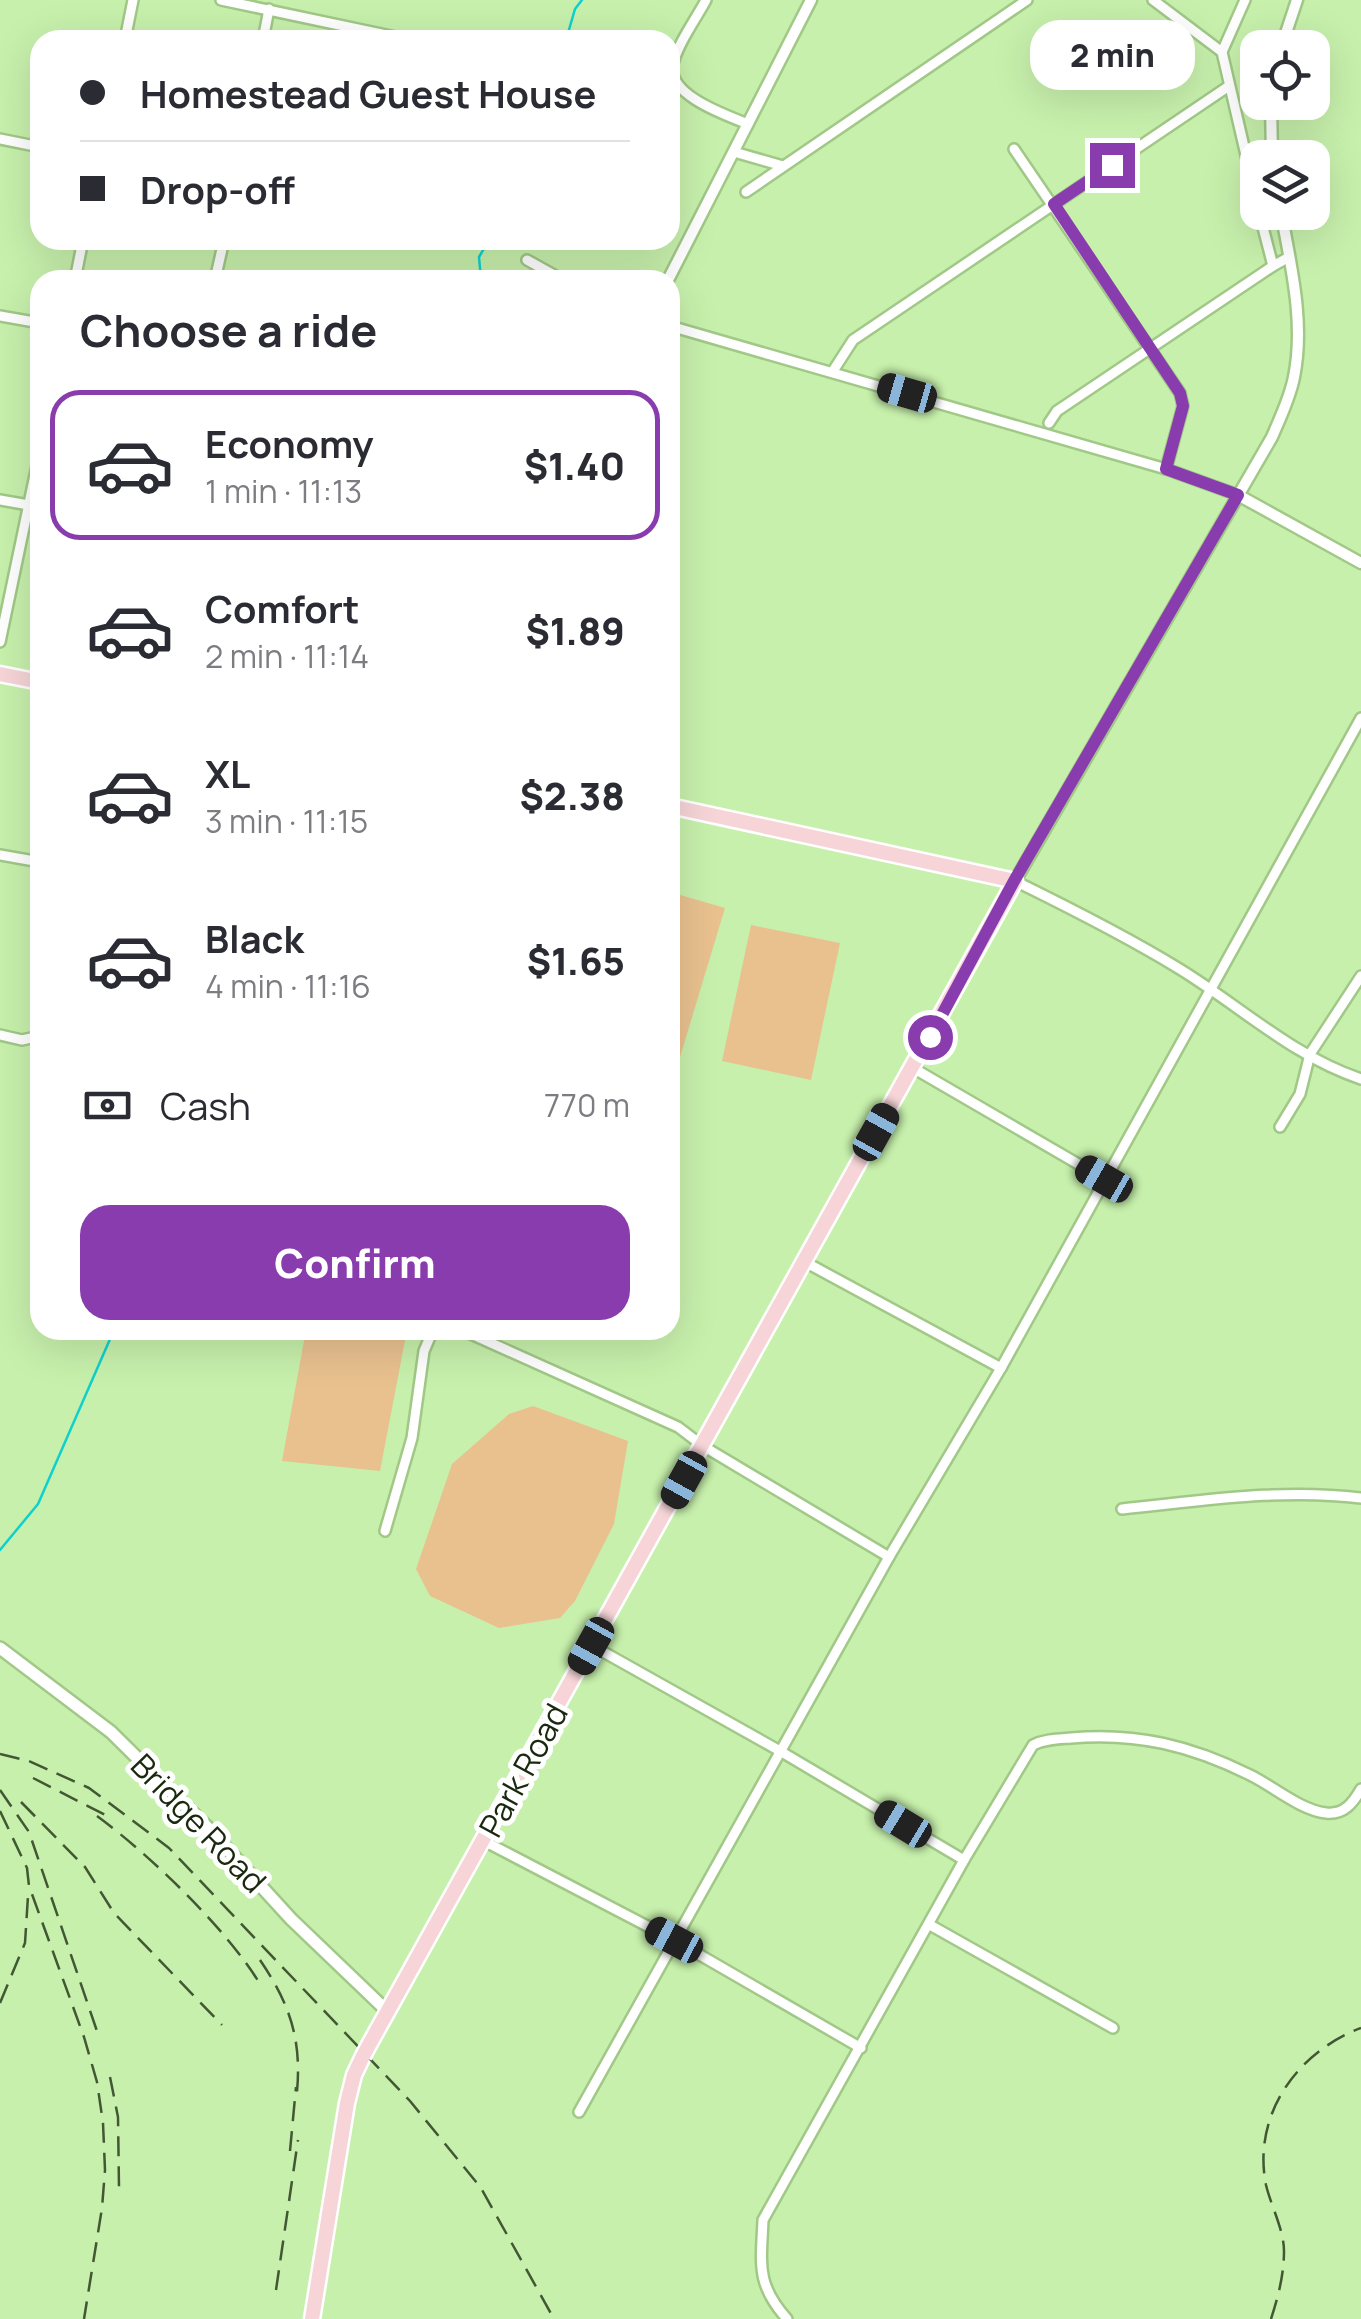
<!DOCTYPE html>
<html lang="en">
<head>
<meta charset="utf-8">
<style>
	body { margin:0; font-family:Manrope,sans-serif; background:#f7f7f7; color:#2b2b33; height:100vh; display:flex; flex-direction:column; font-size:38px; white-space:nowrap }
	* { box-sizing:border-box; margin:0 }
	p { font-size:32px; color:#7c7c81 }
	.icon { flex:none; width:55px; height:55px; fill:none; stroke:currentColor; stroke-width:2; stroke-linecap:round; stroke-linejoin:round }
	.map { position:relative; flex:1; overflow:hidden }
	.drawer { position:absolute; left:30px; top:270px; width:650px; height:1070px; display:flex; flex-direction:column; background:#fff; border-radius:30px; box-shadow:0 10px 40px #0002 }
	.drawer>* { flex:none }
	.hud { position:absolute; left:30px; top:30px; width:650px; height:220px; border-radius:30px; box-shadow:0 10px 40px #0002; display:grid; align-content:center; height:220px; padding:0 50px; background:#fff }
	.buttons { position:absolute; left:1240px; top:30px; display:grid; gap:20px }
	.buttons a { display:grid; place-items:center; width:90px; height:90px; border-radius:20px; background:#fff; box-shadow:0 10px 40px #0002; font-size:50px }
	.end { position:absolute; width:45px; height:45px; margin:-22px; border:12px solid #893cad; background:#fff; box-shadow:0 0 0 5px #fff }
	.from { border-radius:50% }
	.bubble { position:absolute; height:70px; border-radius:30px; background:#fff; box-shadow:0 10px 40px #0002; font-size:32px; font-weight:800; line-height:70px; text-align:center }
	.car { position:absolute; width:30px; height:60px; margin:-30px -15px; border-radius:12px; box-shadow:0 0 8px 2px #0007; background:linear-gradient(#222 24%,#8ab4d8 0 40%,#222 0 76%,#8ab4d8 0 86%,#222 0) }
	.hud b { display:flex; align-items:center; gap:35px; height:95px; font-size:38px }
	.hud b+b { border-top:2px solid #e1e1e2 }
	.hud i { width:25px; height:25px; background:#2b2b33 }
	ul { padding:0; list-style:none }
	li { display:flex; align-items:center; gap:30px; height:150px; margin:0 20px 15px; padding:0 30px; border:5px solid transparent; border-radius:30px }
	li div { flex:1 }
	li b { display:block; font-size:38px }
	li em { font-style:normal; font-weight:800 }
	li.selected { border-color:#893cad }
	li>.icon { width:90px; height:90px; stroke-width:1.5 }
	h2 { padding:0 50px; font-size:45px; line-height:120px }
	.pay { display:flex; align-items:center; gap:25px; height:110px; padding:0 50px; font-size:38px }
	.pay p { margin-inline-start:auto }
	.primary-button { display:flex; gap:20px; margin-top:auto; padding:20px 50px }
	.primary-button a { flex:1; height:115px; border-radius:30px; background:#893cad; color:#fff; font-size:40px; font-weight:800; line-height:115px; text-align:center }
	.map>svg:first-child { display:block }
	.green { fill:#e9c18f }
	.lines { fill:none; stroke-linecap:round; stroke-linejoin:round }
	.stream { stroke:#0fd0ce; stroke-width:2.5 }
	.minor-casing { stroke:#a1c887; stroke-width:14 }
	.tertiary-casing { stroke:#a1c887; stroke-width:15 }
	.secondary-casing { stroke:#a1c887; stroke-width:16 }
	.trunk-casing { stroke:#fff; stroke-width:19 }
	.minor { stroke:#fff; stroke-width:9 }
	.tertiary { stroke:#fff; stroke-width:10 }
	.secondary { stroke:#fff; stroke-width:11 }
	.trunk { stroke:#f6d4d7; stroke-width:14 }
	.rail { stroke:#425733; stroke-width:2.5; stroke-dasharray:20 10; stroke-linecap:butt }
	.trunk-bridge-casing { stroke:#fff; stroke-width:19; stroke-linecap:butt }
	.trunk-bridge { stroke:#f6d4d7; stroke-width:14 }
	.route { stroke:#893cad; stroke-width:12 }
	.labels { text-anchor:middle; dominant-baseline:central; stroke-width:10; stroke-linejoin:round; paint-order:stroke }
	.street-label { font-size:32px; fill:#19280e; stroke:#fff }
</style>
</head>
<body>
<div class="map">
<svg width="1361" height="2319" viewBox="0 0 1361 2319">
	<rect width="100%" height="100%" fill="#c7f0ac"/>
	<g class="green">
		<path d="M 670,892 L 725,908 L 677,1067 L 670,1064 Z"/>
		<path d="M 751,925 L 840,943 L 811,1080 L 722,1061 Z"/>
		<path d="M 306,1330 L 407,1330 L 380,1471 L 282,1461 Z"/>
		<path d="M 533,1406 L 628,1441 L 614,1524 L 575,1601 L 560,1618 L 499,1628 L 430,1596 L 416,1569 L 452,1464 L 509,1414 Z"/>
	</g>
	<g class="lines">
		<g class="stream">
			<path d="M 566,40 L 575,9 L 582,0"/>
			<path d="M 481,280 L 479,257 L 489,240"/>
			<path d="M 0,1550 L 38,1504 L 114,1330"/>
		</g>
		<g class="minor-casing">
			<g id="minor">
				<path d="M 221,0 L 410,40"/>
				<path d="M 706,0 C 696,19 678,43 673,64 C 666,95 726,115 748,124"/>
				<path d="M 1153,0 L 1222,52"/>
				<path d="M 1245,0 L 1222,52 L 1258,207"/>
				<path d="M 125,40 L 133,0"/>
				<path d="M 263,40 L 269,9"/>
				<path d="M 0,139 L 40,147"/>
				<path d="M 1014,149 L 1180,393 L 1183,406 L 1166,469"/>
				<path d="M 734,152 L 783,166"/>
				<path d="M 746,192 L 1027,0"/>
				<path d="M 1259,212 L 1273,266 L 1289,257"/>
				<path d="M 527,260 L 563,280"/>
				<path d="M 75,280 L 83,240"/>
				<path d="M 215,280 L 224,240"/>
				<path d="M 0,316 L 40,323"/>
				<path d="M 670,326 L 1166,469 L 1238,495"/>
				<path d="M 833,371 L 853,340 L 1229,86"/>
				<path d="M 1049,423 L 1057,411 L 1273,266"/>
				<path d="M 0,500 L 40,507"/>
				<path d="M 0,642 L 40,451"/>
				<path d="M 0,855 L 40,862"/>
				<path d="M 1015,881 C 1070,908 1126,936 1178,968 C 1239,1005 1292,1056 1361,1079"/>
				<path d="M 0,1035 L 22,1040 L 40,1036"/>
				<path d="M 913,1068 L 1104,1179"/>
				<path d="M 1280,1127 L 1300,1094 L 1310,1054 L 1361,976"/>
				<path d="M 805,1262 L 1001,1368"/>
				<path d="M 462,1330 L 678,1427 L 703,1446 L 889,1557"/>
				<path d="M 1122,1509 C 1202,1501 1281,1488 1361,1498"/>
				<path d="M 385,1531 L 412,1438 L 424,1351 L 433,1330"/>
				<path d="M 591,1645 L 780,1751 L 964,1860"/>
				<path d="M 484,1841 L 674,1940 L 861,2048"/>
				<path d="M 930,1925 L 1113,2028"/>
				<path d="M 579,2112 L 889,1557 L 1001,1368 L 1361,718"/>
				<path d="M 787,2319 C 756,2284 761,2265 763,2220 L 964,1860 L 1033,1745 C 1045,1739 1058,1739 1071,1738 C 1136,1732 1192,1746 1250,1775 C 1273,1786 1300,1810 1326,1813 C 1344,1815 1353,1803 1361,1789"/>
			</g>
		</g>
		<g class="tertiary-casing">
			<g id="tertiary">
				<path d="M 1281,48 L 1297,0"/>
				<path d="M 1271,102 L 1272,158"/>
				<path d="M 668,280 L 811,0"/>
				<path d="M 1238,495 L 1361,563"/>
				<path d="M 1015,881 L 1272,437 C 1280,418 1290,398 1294,377 C 1305,323 1291,266 1281,212"/>
			</g>
		</g>
		<g class="secondary-casing">
			<path id="secondary" d="M 0,1648 L 111,1732 L 207,1827 L 291,1919 L 387,2011"/>
		</g>
		<g class="trunk-casing">
			<g id="trunk">
				<path d="M 0,674 L 40,682"/>
				<path d="M 370,2043 L 1015,881 L 670,806"/>
				<path d="M 312,2319 L 347,2103 L 354,2075 L 363,2056"/>
			</g>
		</g>
		<use href="#minor" class="minor"/>
		<use href="#tertiary" class="tertiary"/>
		<use href="#secondary" class="secondary"/>
		<use href="#trunk" class="trunk"/>
		<g class="rail">
			<path d="M 0,1754 L 29,1761 L 89,1788 L 169,1848 L 410,2101 L 481,2188 L 554,2319"/>
			<path d="M 33,1778 L 113,1819"/>
			<path d="M 0,1790 L 29,1832 L 98,2034"/>
			<path d="M 21,1802 L 85,1867 L 114,1913 L 222,2025"/>
			<path d="M 0,1811 L 27,1868 L 29,1886 L 84,2037 L 97,2082 L 103,2123 L 105,2170 L 102,2208 L 84,2319"/>
			<path d="M 97,1816 C 150,1855 226,1928 260,1984"/>
			<path d="M 260,1960 C 292,2007 303,2044 296,2101"/>
			<path d="M 0,2003 L 25,1943 L 28,1896"/>
			<path d="M 110,2077 L 118,2117 L 119,2188"/>
			<path d="M 290,2151 L 296,2087"/>
			<path d="M 276,2290 L 298,2140"/>
			<path d="M 1271,2319 C 1278,2297 1284,2275 1284,2251 C 1284,2230 1271,2206 1266,2185 C 1252,2115 1297,2052 1361,2028"/>
		</g>
		<g class="trunk-bridge-casing">
			<path id="trunk-bridge" d="M 363,2056 L 370,2043"/>
		</g>
		<use href="#trunk-bridge" class="trunk-bridge"/>
	</g>
	<g class="lines">
		<path class="route" d="M 930,1037 L 1014,881 L 1238,495 L 1166,469 L 1183,406 L 1180,393 L 1054,204 L 1112,165"/>
	</g>
	<g class="labels">
		<g class="street-label">
			<text transform="translate(523 1770) rotate(-61)">Park Road</text>
			<text transform="translate(199 1823) rotate(46)">Bridge Road</text>
		</g>
	</g>
</svg>
<div class="buttons">
<a><svg class="icon" aria-label="locate" viewBox="0 0 24 24"><circle cx="12" cy="12" r="6"/><path d="M12 2v4M12 18v4M2 12h4M18 12h4"/></svg></a>
<a><svg class="icon" aria-label="layers" viewBox="0 0 24 24"><path d="M12 4l9 5-9 5-9-5zM3 14l9 5 9-5"/></svg></a>
</div>
<i class="end from" style="left:930px;top:1037px"></i>
<i class="end" style="left:1112px;top:165px"></i>
<div class="bubble" style="left:1030px;top:20px;width:165px">2 min</div>
<i class="car" style="left:907px;top:393px;rotate:286deg"></i>
<i class="car" style="left:876px;top:1132px;rotate:29deg"></i>
<i class="car" style="left:1104px;top:1179px;rotate:300deg"></i>
<i class="car" style="left:684px;top:1480px;rotate:209deg"></i>
<i class="car" style="left:591px;top:1646px;rotate:209deg"></i>
<i class="car" style="left:903px;top:1824px;rotate:301deg"></i>
<i class="car" style="left:674px;top:1940px;rotate:298deg"></i>
<div class="hud">
<b><i class="from"></i>Homestead Guest House</b>
<b><i></i>Drop-off</b>
</div>
<section class="drawer">
<h2>Choose a ride</h2>
<ul>
<li class="selected"><svg class="icon" aria-label="car" viewBox="0 0 24 24"><path d="M5 17H2v-5l4-1 3-4h7l3 4 3 1v5h-3M9 17h6M6 11h13"/><circle cx="7" cy="17" r="2"/><circle cx="17" cy="17" r="2"/></svg><div><b>Economy</b><p>1 min · 11:13</p></div><em>$1.40</em></li>
<li><svg class="icon" aria-label="car" viewBox="0 0 24 24"><path d="M5 17H2v-5l4-1 3-4h7l3 4 3 1v5h-3M9 17h6M6 11h13"/><circle cx="7" cy="17" r="2"/><circle cx="17" cy="17" r="2"/></svg><div><b>Comfort</b><p>2 min · 11:14</p></div><em>$1.89</em></li>
<li><svg class="icon" aria-label="car" viewBox="0 0 24 24"><path d="M5 17H2v-5l4-1 3-4h7l3 4 3 1v5h-3M9 17h6M6 11h13"/><circle cx="7" cy="17" r="2"/><circle cx="17" cy="17" r="2"/></svg><div><b>XL</b><p>3 min · 11:15</p></div><em>$2.38</em></li>
<li><svg class="icon" aria-label="car" viewBox="0 0 24 24"><path d="M5 17H2v-5l4-1 3-4h7l3 4 3 1v5h-3M9 17h6M6 11h13"/><circle cx="7" cy="17" r="2"/><circle cx="17" cy="17" r="2"/></svg><div><b>Black</b><p>4 min · 11:16</p></div><em>$1.65</em></li>
</ul>
<div class="pay"><svg class="icon" aria-label="cash" viewBox="0 0 24 24"><path d="M3 7h18v10H3z"/><circle cx="12" cy="12" r="2"/></svg>Cash<p>770 m</p></div>
<div class="primary-button"><a>Confirm</a></div>
</section>
</div>
</body>
</html>
